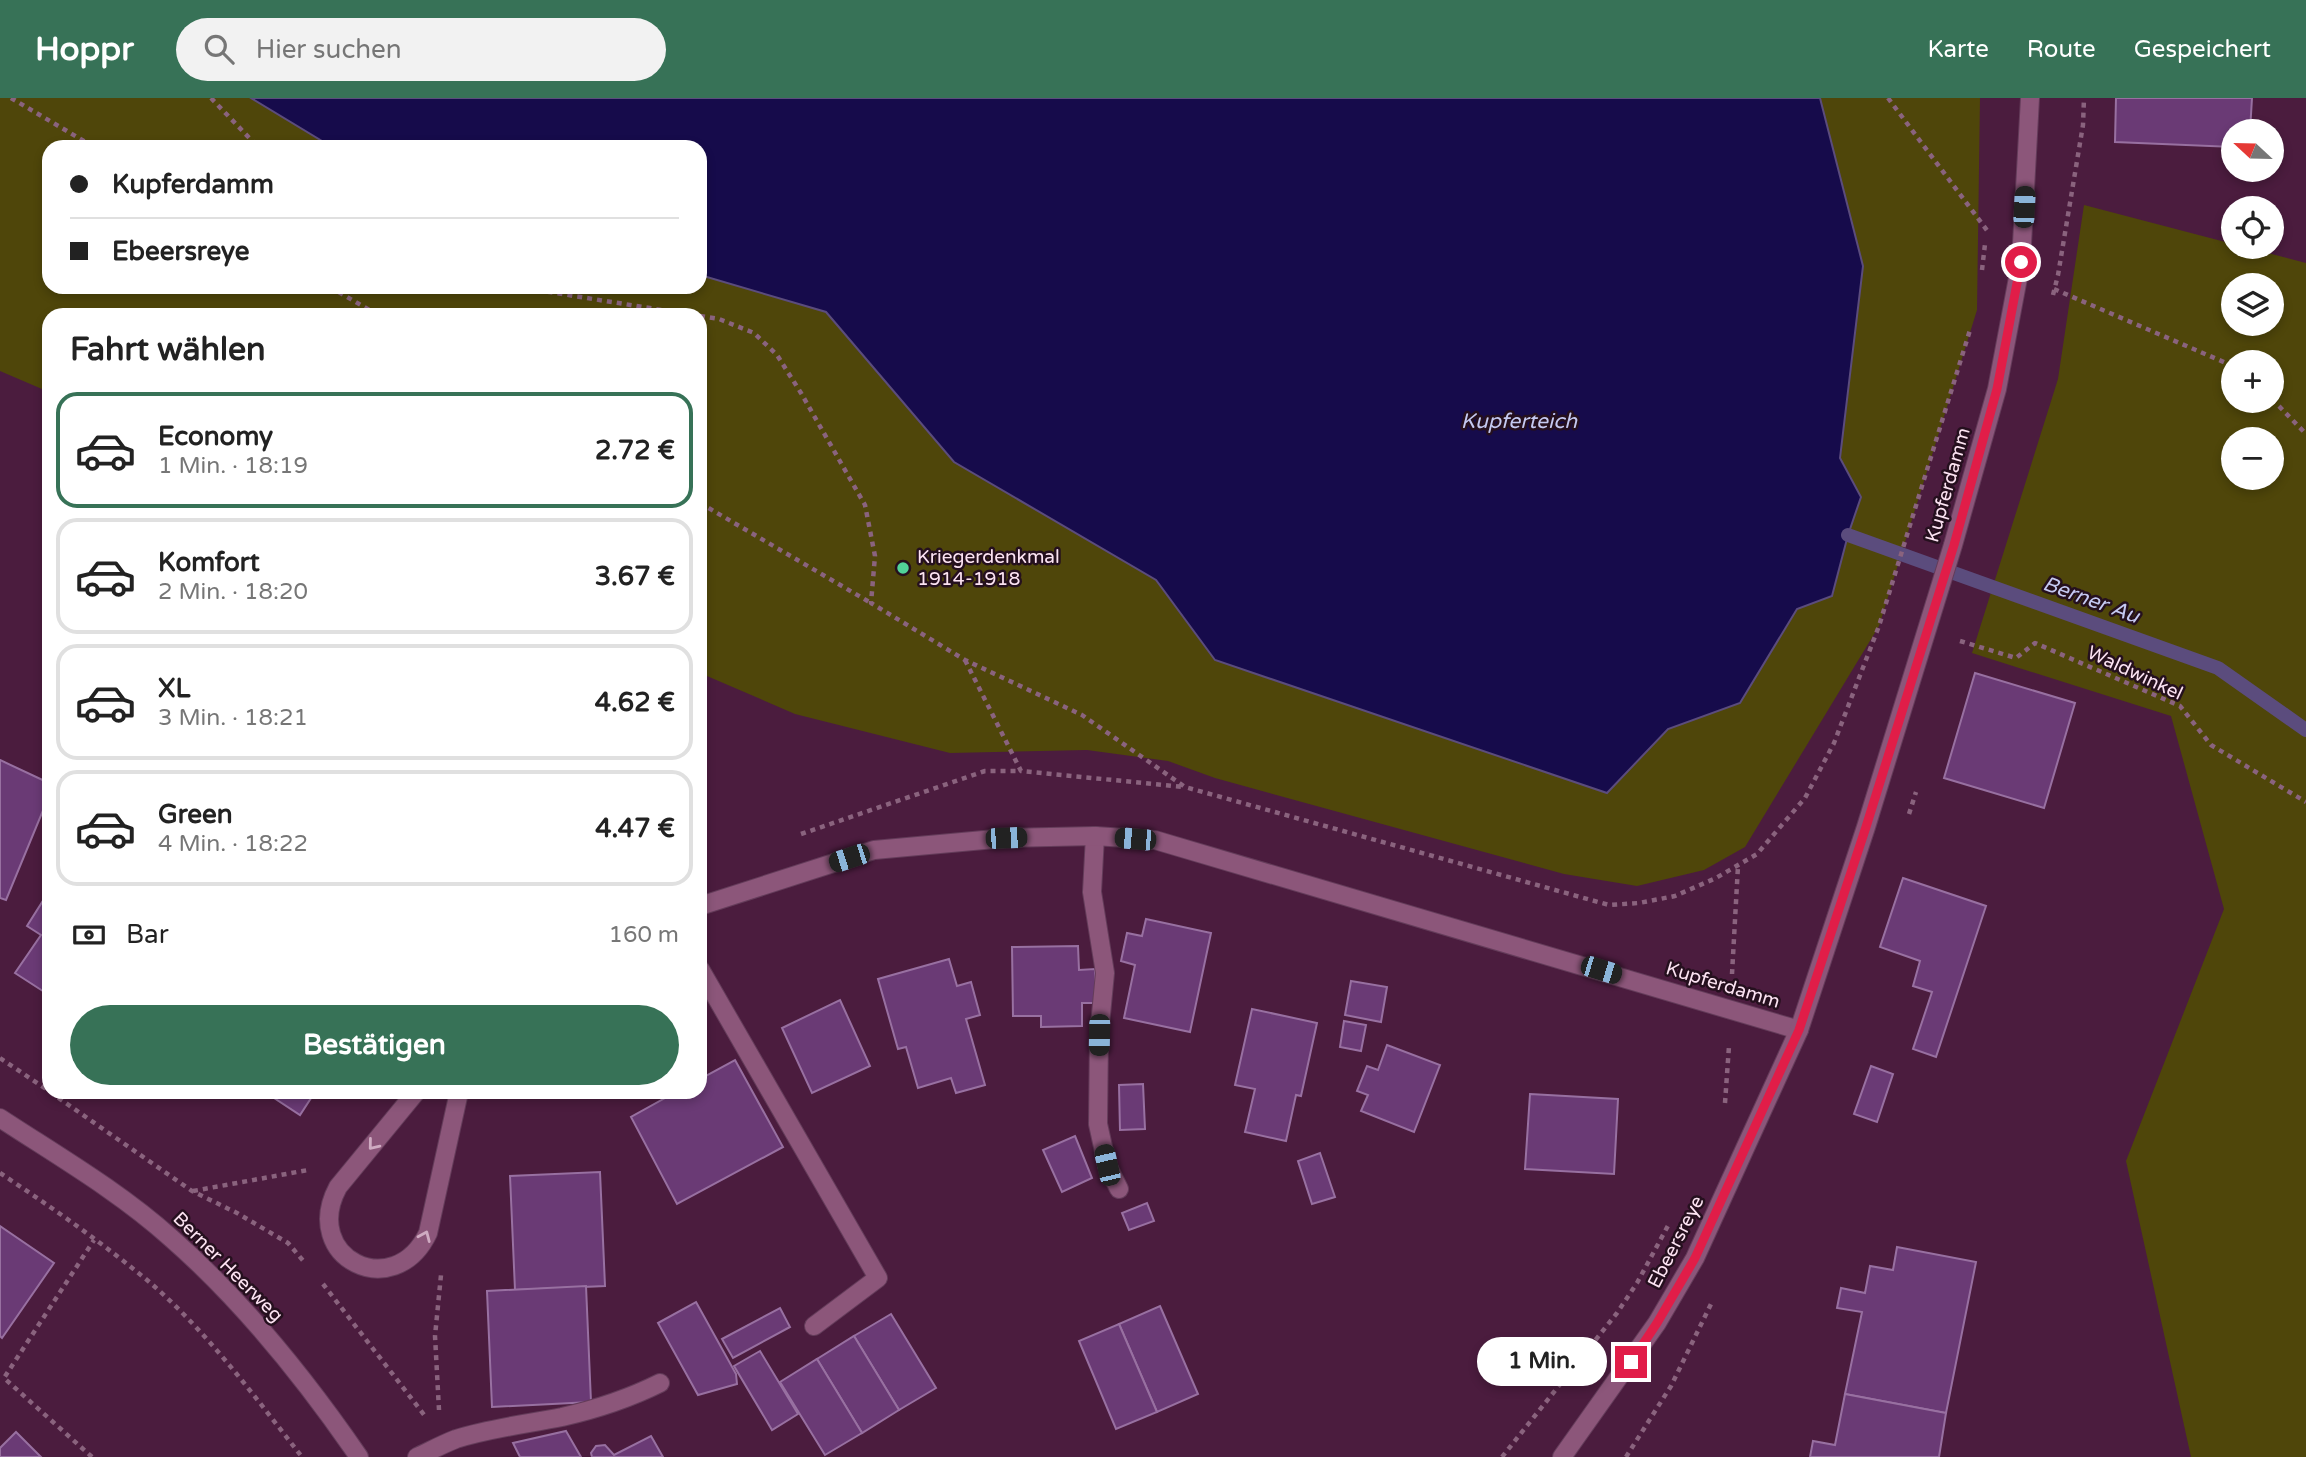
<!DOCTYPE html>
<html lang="de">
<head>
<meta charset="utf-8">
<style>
	body { margin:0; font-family:"Varela Round",sans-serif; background:#f2f2f2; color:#222; height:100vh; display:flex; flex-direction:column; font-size:26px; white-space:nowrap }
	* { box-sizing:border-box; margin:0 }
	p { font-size:23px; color:#767676 }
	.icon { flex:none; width:38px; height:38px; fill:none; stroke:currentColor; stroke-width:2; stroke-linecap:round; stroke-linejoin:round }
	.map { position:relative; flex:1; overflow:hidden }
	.drawer { position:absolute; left:42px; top:210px; width:665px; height:791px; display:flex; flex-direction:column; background:#fff; border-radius:21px; box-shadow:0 4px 10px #0003 }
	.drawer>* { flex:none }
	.top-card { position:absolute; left:42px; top:42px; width:665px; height:154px; border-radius:21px; box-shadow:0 4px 10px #0003; display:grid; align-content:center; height:154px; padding:0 28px; background:#fff }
	.needle { width:46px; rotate:292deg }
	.controls { position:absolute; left:2221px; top:21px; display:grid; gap:14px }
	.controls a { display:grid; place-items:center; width:63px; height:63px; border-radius:50%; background:#fff; box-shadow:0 4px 10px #0003; font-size:35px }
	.end { position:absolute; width:32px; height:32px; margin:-16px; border:9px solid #e11d48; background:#fff; box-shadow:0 0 0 4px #fff }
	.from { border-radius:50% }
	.bubble { position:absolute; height:49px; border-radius:24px; background:#fff; box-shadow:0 4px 10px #0003; font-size:23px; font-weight:700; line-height:49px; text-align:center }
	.car { position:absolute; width:21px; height:42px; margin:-21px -10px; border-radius:9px; box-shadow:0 0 5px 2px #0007; background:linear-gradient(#222 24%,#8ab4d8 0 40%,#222 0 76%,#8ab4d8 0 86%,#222 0) }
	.top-card b { display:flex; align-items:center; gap:24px; height:66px; font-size:26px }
	.top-card b+b { border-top:2px solid #e0e0e0 }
	.top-card i { width:18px; height:18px; background:#222 }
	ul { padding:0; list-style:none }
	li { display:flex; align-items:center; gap:21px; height:116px; margin:0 14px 10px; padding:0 14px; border:4px solid #e0e0e0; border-radius:21px }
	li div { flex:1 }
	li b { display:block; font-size:26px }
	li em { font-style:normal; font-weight:700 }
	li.on { border-color:#377257 }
	li>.icon { width:63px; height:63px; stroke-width:1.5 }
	h2 { padding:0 28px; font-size:32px; line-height:84px }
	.pay { display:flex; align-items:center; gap:18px; height:77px; padding:0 28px; font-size:26px }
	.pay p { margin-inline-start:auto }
	.action { display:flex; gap:14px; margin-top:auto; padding:14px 28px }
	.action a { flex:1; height:80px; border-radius:42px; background:#377257; color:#fff; font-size:28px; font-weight:700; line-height:80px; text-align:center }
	header { display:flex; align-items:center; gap:42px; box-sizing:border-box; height:98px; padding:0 35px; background:#377257; color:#fff }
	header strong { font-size:33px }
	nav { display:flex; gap:38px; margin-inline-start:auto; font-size:24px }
	.search { width:490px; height:63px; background:#f2f2f2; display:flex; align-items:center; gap:18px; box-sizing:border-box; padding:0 24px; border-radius:38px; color:#767676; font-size:26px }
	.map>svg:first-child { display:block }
	.green { fill:#4f460a; fill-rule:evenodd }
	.water { fill:#160b4b; stroke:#5b4c7d; stroke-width:2 }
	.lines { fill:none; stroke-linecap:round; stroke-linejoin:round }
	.stream { stroke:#5b4c7d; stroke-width:14 }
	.building { fill:#6a3a75; stroke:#9870a1; stroke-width:2 }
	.service-casing { stroke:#643c5a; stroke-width:20 }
	.minor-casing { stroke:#643c5a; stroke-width:20 }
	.tertiary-casing { stroke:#643c5a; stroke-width:20 }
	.path { stroke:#8a637e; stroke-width:4.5; stroke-dasharray:5 5; stroke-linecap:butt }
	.service { stroke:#8c567a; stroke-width:18 }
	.minor { stroke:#8c567a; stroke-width:18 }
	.tertiary { stroke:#8c567a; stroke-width:18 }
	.oneway { stroke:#cfabc2 }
	.route { stroke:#e11d48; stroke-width:9 }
	.poi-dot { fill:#51d398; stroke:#25101e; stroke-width:2.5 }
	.labels { text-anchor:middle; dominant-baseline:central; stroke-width:5; stroke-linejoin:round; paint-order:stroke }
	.street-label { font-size:19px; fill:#fce3f2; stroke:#25101e }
	.poi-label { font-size:19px; fill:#fce3f2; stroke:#25101e; text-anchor:start }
	.water-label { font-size:21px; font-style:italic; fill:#c5c9f1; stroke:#25101e }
</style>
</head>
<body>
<header>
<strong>Hoppr</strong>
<div class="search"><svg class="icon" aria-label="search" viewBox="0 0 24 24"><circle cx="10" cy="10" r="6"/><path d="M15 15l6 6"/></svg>Hier suchen</div>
<nav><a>Karte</a><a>Route</a><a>Gespeichert</a></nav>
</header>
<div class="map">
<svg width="2306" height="1359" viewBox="0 0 2306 1359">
	<rect width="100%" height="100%" fill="#4b1c3e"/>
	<g class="green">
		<path d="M 0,0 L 251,0 L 332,49 L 49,49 L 49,189 L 700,189 L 700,177 L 826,214 L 954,364 L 1156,482 L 1215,562 L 1607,695 L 1668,631 L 1740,605 L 1797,511 L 1832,497 L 1848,437 L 1861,400 L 1840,361 L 1863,168 L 1820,0 L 1980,0 L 1977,212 L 1879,528 L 1745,749 L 1704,772 L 1637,788 L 1564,776 L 1215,680 L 1168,663 L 1087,652 L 950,655 L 795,616 L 700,575 L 700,217 L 49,217 L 49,294 L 0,273 Z"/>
		<path d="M 2084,107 L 2233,146 L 2233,149 L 2245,149 L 2306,165 L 2306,1359 L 2191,1359 L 2126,1063 L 2224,811 L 2171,618 L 1972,555 L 2058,281 ZM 2233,187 L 2272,187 L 2272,226 L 2233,226 ZM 2233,264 L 2272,264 L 2272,303 L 2233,303 ZM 2233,341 L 2272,341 L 2272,380 L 2233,380 Z"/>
	</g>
	<path class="water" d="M 251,0 L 1820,0 L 1863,168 L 1840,360 L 1861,399 L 1848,437 L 1832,498 L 1797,511 L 1740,605 L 1668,631 L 1607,695 L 1215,562 L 1156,482 L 954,364 L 826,214 L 700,177 L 700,49 L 332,49 Z"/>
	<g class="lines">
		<path class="stream" d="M 1848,437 L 2218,570 L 2306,632"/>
	</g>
	<g class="building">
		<path d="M 2116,0 L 2252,0 L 2250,33 L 2233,33 L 2233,49 L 2115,44 Z"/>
		<path d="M 1975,575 L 2075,605 L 2044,710 L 1944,680 Z"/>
		<path d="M 0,662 L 49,685 L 49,698 L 6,802 L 0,800 Z"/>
		<path d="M 1903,780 L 1986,808 L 1936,959 L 1913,951 L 1932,894 L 1913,888 L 1920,863 L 1880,849 Z"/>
		<path d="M 46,798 L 49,800 L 49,897 L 15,875 L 41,837 L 27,828 Z"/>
		<path d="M 1146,821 L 1211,835 L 1190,934 L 1124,920 L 1135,867 L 1121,863 L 1127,835 L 1142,838 Z"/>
		<path d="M 1078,848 L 1079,872 L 1095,871 L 1097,905 L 1082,905 L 1082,928 L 1041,929 L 1041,918 L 1013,918 L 1012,849 Z"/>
		<path d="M 949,861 L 957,888 L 971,884 L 980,917 L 966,921 L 985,987 L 956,995 L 951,980 L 918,990 L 906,949 L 898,951 L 878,881 Z"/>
		<path d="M 1351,883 L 1387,889 L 1381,924 L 1345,917 Z"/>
		<path d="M 840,902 L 870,968 L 812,995 L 782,930 Z"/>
		<path d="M 1252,911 L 1317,925 L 1301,998 L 1296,997 L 1286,1043 L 1245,1034 L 1255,991 L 1235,987 Z"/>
		<path d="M 1344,923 L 1366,927 L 1361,953 L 1340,949 Z"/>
		<path d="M 1387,947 L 1440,967 L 1414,1034 L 1361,1013 L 1368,997 L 1357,993 L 1367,968 L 1378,972 Z"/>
		<path d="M 735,962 L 783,1049 L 677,1106 L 631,1019 L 676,994 L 700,994 L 700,981 Z"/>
		<path d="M 1871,968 L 1893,976 L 1877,1024 L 1854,1016 Z"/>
		<path d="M 1143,986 L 1145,1031 L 1120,1032 L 1119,987 Z"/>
		<path d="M 265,994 L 315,994 L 300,1017 Z"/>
		<path d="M 1530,996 L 1618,1001 L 1614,1076 L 1525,1071 Z"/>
		<path d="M 1075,1038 L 1092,1080 L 1062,1094 L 1043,1052 Z"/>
		<path d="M 1320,1055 L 1335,1099 L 1312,1106 L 1298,1063 Z"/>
		<path d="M 600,1074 L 605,1188 L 515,1192 L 510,1078 Z"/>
		<path d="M 1147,1105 L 1154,1123 L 1129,1132 L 1122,1115 Z"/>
		<path d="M 0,1128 L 54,1165 L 2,1240 L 0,1238 Z"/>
		<path d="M 1897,1149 L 1976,1164 L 1946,1315 L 1845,1296 L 1862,1214 L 1837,1210 L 1841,1190 L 1865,1195 L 1870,1168 L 1893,1172 Z"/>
		<path d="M 586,1188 L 591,1304 L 492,1309 L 487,1193 Z"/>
		<path d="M 696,1204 L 736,1276 L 737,1286 L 698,1297 L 658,1225 Z"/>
		<path d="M 1160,1208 L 1198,1296 L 1157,1314 L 1119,1226 Z"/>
		<path d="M 780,1210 L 790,1229 L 733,1260 L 722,1241 Z"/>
		<path d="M 891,1216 L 936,1290 L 899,1312 L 854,1238 Z"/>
		<path d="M 1119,1226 L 1157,1314 L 1116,1331 L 1079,1243 Z"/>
		<path d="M 854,1238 L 899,1312 L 862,1335 L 817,1261 Z"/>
		<path d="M 760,1253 L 798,1316 L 772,1332 L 734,1268 Z"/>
		<path d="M 817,1261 L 862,1335 L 825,1357 L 780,1284 Z"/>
		<path d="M 1845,1296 L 1946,1315 L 1939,1359 L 1810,1359 L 1813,1343 L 1835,1347 Z"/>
		<path d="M 566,1333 L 581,1359 L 520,1359 L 513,1345 Z"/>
		<path d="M 16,1334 L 41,1359 L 0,1359 L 0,1350 Z"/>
		<path d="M 651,1338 L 663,1359 L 592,1359 L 591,1355 L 596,1348 L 605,1347 L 614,1357 Z"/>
	</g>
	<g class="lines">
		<g class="service-casing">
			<g id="service">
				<path d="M 1095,738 L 1092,794 L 1105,875 L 1099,937 L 1098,1026 L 1107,1067 L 1119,1091"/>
				<path d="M 700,871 L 878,1180 L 814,1228"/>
				<path d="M 417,1359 C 430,1353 443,1346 456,1341 C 491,1330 527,1326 562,1319 C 597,1311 628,1301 660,1285"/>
			</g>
		</g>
		<g class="minor-casing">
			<g id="minor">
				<path d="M 700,808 L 874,752 L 1006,740 L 1095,738 L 1155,742 L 1799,932"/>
				<path d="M 416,994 L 338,1089 C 300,1160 394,1206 428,1135 L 459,994"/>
				<path d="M 1562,1359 L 1657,1225 L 1695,1160 L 1799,932 L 1866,729 L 1953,447 L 1997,291 L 2021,164 L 2030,0"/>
			</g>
		</g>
		<g class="tertiary-casing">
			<path id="tertiary" d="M 0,1020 C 58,1058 120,1094 171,1140 C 244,1204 304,1279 359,1359"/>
		</g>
		<g class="path">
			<path d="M 11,0 L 94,49"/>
			<path d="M 211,0 L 258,49"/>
			<path d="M 1888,0 L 1989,135"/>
			<path d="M 1982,172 L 1985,146"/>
			<path d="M 330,189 L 378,217"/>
			<path d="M 518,189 L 693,217"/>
			<path d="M 2054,191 L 2233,268"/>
			<path d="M 2053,197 L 2058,177 L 2083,27 L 2084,0"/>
			<path d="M 700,218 L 719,221 L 754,235 L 777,257 L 801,295 L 865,407 L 875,458 L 871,505 L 965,562 L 1082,617 L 1185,689 L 1609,807 L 1639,805 L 1675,798 L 1716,780 L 1757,756 L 1805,700 L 1834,645 L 1879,528 L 1970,232"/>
			<path d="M 2272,301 L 2306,336"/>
			<path d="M 700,405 L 871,505"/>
			<path d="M 1960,543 L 2016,560 L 2035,545 L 2180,608 L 2211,647 L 2306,704"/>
			<path d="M 965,562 L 1021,673 L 1184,689"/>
			<path d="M 1909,716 L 1916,694"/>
			<path d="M 801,736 L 985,673 L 1021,673"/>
			<path d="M 1732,876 L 1738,768"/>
			<path d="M 0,960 L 49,993"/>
			<path d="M 50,994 L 192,1093 L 237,1115 L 288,1145 L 306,1166"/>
			<path d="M 1725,1005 L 1729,948"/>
			<path d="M 0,1075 C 50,1108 101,1144 147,1182 C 206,1232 255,1299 302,1359"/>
			<path d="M 193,1093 L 308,1072"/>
			<path d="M 323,1186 L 425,1318"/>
			<path d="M 439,1312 L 435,1238 L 441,1177"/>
			<path d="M 92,1359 L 4,1280 L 94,1142"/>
			<path d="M 1502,1359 L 1617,1215 L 1637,1185 L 1670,1124"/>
			<path d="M 1626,1359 L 1671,1288 L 1712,1204"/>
		</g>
		<use href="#service" class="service"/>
		<use href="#minor" class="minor"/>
		<use href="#tertiary" class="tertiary"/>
	</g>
	<defs><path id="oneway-chevron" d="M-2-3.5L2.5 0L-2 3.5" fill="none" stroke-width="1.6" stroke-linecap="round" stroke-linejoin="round" transform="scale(1.75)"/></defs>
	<g class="oneway">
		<use href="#oneway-chevron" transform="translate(373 1047) rotate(129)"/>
		<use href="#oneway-chevron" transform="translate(425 1138) rotate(-67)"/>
	</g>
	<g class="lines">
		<path class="route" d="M 1631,1264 L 1657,1225 L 1695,1160 L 1799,932 L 1866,729 L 1954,447 L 1997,291 L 2021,164"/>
	</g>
	<circle class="poi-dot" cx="903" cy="470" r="7"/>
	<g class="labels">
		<g class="street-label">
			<text transform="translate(1948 387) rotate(-74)">Kupferdamm</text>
			<text transform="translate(2135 575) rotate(25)">Waldwinkel</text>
			<text transform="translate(1723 887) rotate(17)">Kupferdamm</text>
			<text transform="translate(1676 1144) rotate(-63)">Ebeersreye</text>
			<text transform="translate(228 1169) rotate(45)">Berner Heerweg</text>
		</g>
		<g class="poi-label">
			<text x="917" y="459">Kriegerdenkmal<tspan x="917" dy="22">1914-1918</tspan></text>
		</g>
		<g class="water-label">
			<text x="1519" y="323">Kupferteich</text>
			<text transform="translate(2091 502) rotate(20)">Berner Au</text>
		</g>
	</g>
</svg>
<div class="controls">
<a><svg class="needle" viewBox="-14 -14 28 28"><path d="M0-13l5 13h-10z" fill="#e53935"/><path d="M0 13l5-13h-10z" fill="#767676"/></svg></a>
<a><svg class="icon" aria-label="locate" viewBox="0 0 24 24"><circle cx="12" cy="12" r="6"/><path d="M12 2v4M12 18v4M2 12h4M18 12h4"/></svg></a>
<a><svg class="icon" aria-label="layers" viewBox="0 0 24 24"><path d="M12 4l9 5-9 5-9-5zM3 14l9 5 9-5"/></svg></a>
<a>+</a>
<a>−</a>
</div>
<i class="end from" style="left:2021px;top:164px"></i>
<i class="end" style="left:1631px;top:1264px"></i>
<div class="bubble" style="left:1477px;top:1239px;width:130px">1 Min.</div>
<i class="car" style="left:2024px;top:109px;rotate:3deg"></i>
<i class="car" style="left:1006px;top:740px;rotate:88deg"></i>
<i class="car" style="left:1135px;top:741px;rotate:275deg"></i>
<i class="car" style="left:849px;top:760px;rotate:252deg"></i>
<i class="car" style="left:1601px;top:872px;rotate:107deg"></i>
<i class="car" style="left:1099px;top:937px;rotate:181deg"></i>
<i class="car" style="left:1107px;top:1067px;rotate:347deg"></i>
<div class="top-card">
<b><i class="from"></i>Kupferdamm</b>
<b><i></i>Ebeersreye</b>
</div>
<section class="drawer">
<h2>Fahrt wählen</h2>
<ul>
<li class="on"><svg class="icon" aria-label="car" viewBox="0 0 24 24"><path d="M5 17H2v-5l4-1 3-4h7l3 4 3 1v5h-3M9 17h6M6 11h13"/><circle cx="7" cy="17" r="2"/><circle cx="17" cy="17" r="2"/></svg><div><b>Economy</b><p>1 Min. · 18:19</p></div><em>2.72 €</em></li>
<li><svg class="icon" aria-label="car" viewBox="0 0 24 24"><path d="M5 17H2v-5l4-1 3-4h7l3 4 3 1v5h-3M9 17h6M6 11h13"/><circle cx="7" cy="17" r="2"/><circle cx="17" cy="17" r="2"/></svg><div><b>Komfort</b><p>2 Min. · 18:20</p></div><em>3.67 €</em></li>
<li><svg class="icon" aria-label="car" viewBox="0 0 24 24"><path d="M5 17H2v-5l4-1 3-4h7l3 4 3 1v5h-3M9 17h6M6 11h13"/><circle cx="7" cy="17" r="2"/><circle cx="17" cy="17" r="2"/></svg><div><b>XL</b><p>3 Min. · 18:21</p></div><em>4.62 €</em></li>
<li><svg class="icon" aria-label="car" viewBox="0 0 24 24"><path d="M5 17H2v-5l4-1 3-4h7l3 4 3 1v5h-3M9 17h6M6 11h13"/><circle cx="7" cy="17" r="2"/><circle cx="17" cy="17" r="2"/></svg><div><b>Green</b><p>4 Min. · 18:22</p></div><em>4.47 €</em></li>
</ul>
<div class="pay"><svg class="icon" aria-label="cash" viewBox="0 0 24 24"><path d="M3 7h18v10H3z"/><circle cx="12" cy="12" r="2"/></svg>Bar<p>160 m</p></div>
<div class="action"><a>Bestätigen</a></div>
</section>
</div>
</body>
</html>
